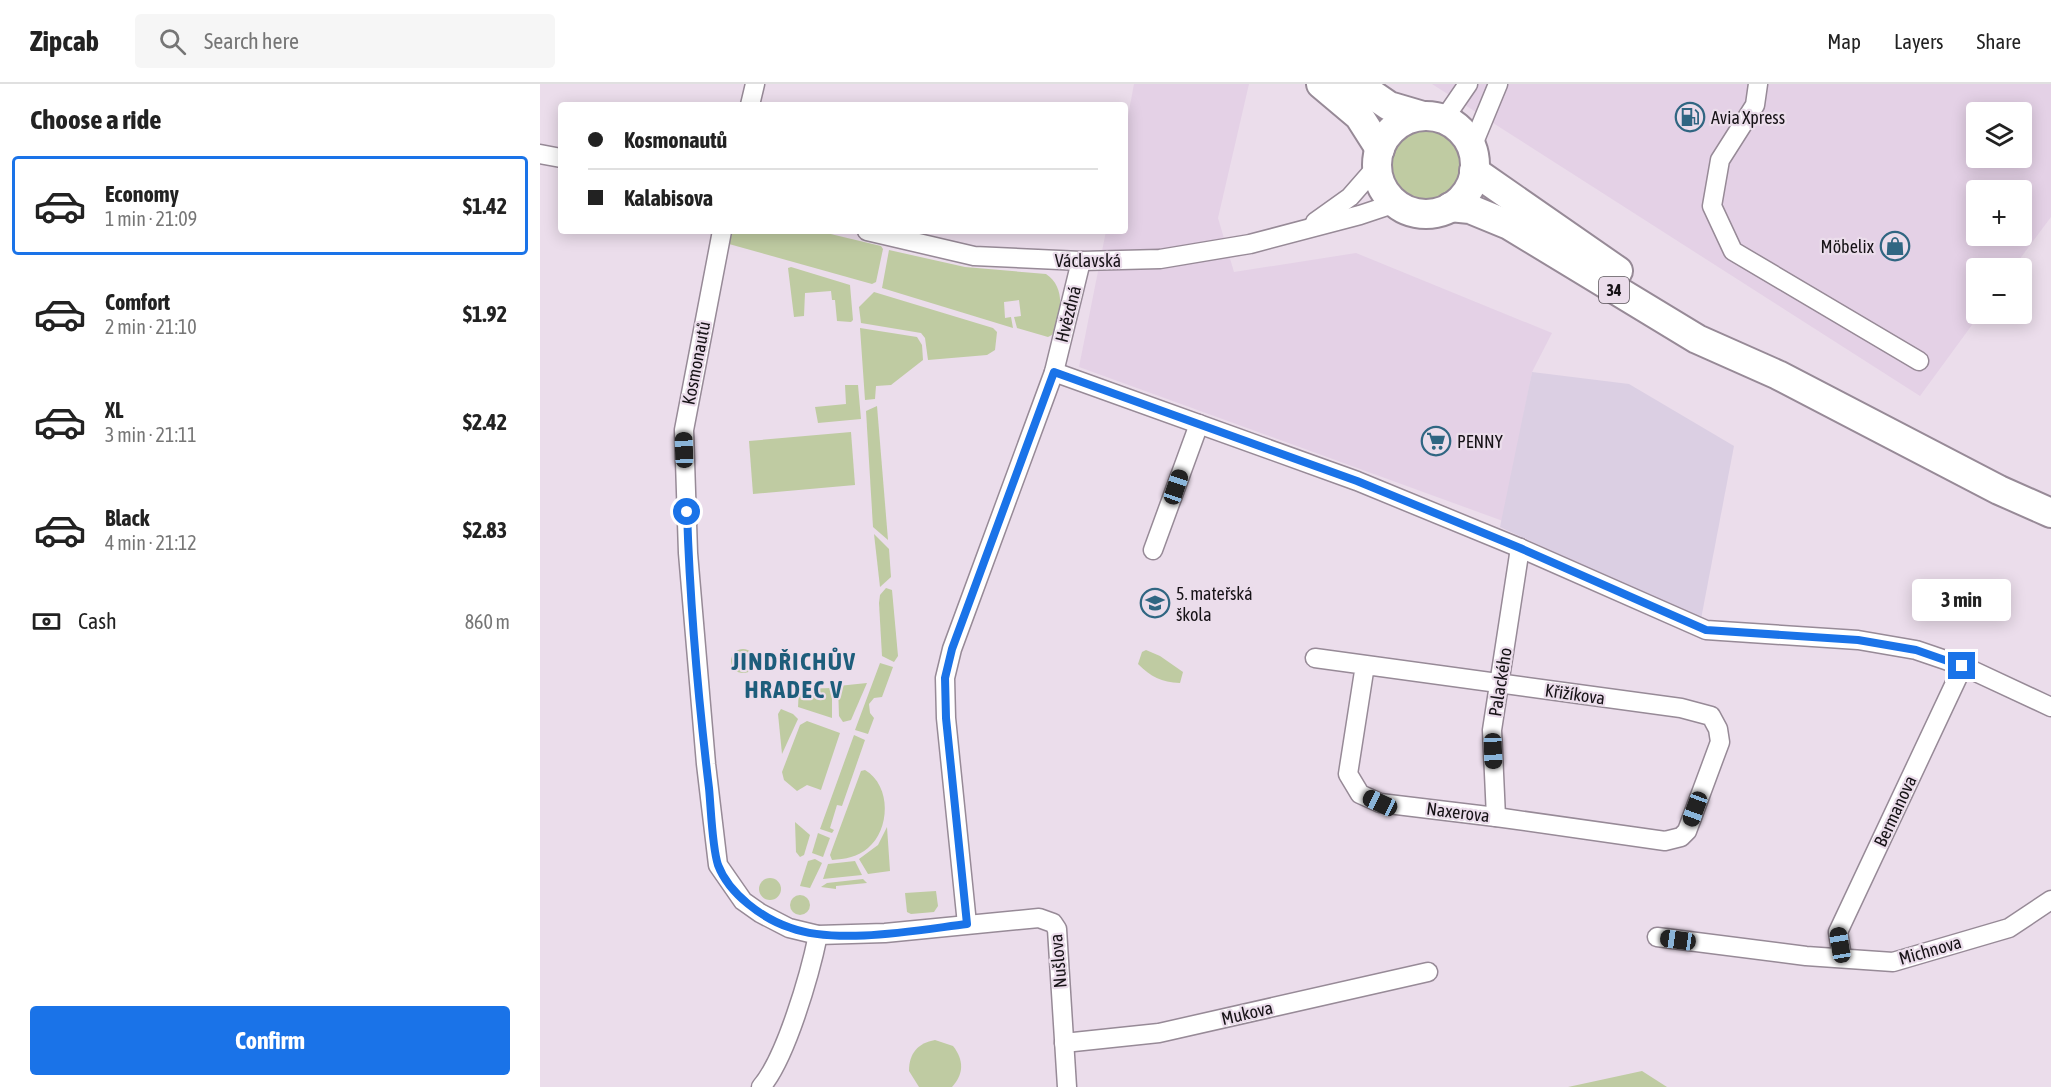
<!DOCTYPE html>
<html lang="en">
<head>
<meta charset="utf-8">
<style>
	body { margin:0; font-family:"Asap Condensed",sans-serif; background:#f6f6f6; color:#222; height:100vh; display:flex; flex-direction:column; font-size:22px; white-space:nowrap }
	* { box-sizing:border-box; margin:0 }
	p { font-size:20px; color:#767676 }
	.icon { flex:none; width:33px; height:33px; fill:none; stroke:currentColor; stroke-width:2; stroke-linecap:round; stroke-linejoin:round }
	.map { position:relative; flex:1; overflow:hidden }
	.drawer { display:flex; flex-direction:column; background:#fff; width:540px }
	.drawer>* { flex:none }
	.guide { position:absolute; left:18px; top:18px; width:570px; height:132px; border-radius:6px; box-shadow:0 3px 15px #0003; display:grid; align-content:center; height:132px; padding:0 30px; background:#fff }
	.fabs { position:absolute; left:1426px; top:18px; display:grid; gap:12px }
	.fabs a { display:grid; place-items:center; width:66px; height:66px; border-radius:6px; background:#fff; box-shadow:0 3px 15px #0003; font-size:30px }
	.end { position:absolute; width:27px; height:27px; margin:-14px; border:8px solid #1a73e8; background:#fff; box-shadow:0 0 0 3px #fff }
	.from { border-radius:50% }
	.bubble { position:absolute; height:42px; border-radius:6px; background:#fff; box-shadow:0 3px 15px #0003; font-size:20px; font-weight:700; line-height:42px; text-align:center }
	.car { position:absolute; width:18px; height:36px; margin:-18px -9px; border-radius:8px; box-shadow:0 0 4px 2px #0007; background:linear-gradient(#222 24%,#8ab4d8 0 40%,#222 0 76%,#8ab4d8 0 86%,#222 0) }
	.guide b { display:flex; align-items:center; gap:21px; height:57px; font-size:22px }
	.guide b+b { border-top:2px solid #e0e0e0 }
	.guide i { width:15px; height:15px; background:#222 }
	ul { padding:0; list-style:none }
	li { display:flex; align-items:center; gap:18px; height:99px; margin:0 12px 9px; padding:0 18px; border:3px solid transparent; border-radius:6px }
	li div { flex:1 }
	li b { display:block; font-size:22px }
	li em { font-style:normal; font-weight:700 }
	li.active { border-color:#1a73e8 }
	li>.icon { width:54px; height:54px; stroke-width:1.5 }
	h2 { padding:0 30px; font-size:27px; line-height:72px }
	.pay { display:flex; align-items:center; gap:15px; height:66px; padding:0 30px; font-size:22px }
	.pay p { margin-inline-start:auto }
	.action { display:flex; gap:12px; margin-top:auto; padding:12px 30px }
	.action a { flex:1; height:69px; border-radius:6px; background:#1a73e8; color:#fff; font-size:24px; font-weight:700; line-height:69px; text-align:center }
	header { display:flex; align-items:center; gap:36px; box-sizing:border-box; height:84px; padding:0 30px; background:#fff; border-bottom:2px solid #e0e0e0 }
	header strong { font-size:28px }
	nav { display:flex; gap:33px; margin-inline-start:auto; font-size:21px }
	.search { width:420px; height:54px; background:#f6f6f6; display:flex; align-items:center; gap:15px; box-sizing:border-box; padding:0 21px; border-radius:6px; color:#767676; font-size:22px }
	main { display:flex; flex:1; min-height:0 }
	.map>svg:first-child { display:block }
	.built { fill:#e4d1e6; fill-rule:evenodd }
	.industrial { fill:#dbcfe3 }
	.green { fill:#bfcba2 }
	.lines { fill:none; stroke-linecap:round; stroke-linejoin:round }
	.minor-casing { stroke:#978a97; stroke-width:21 }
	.primary-casing { stroke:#978a97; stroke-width:32 }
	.minor { stroke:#fff; stroke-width:18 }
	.primary { stroke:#fff; stroke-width:28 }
	.route { stroke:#1a73e8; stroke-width:8 }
	.labels { text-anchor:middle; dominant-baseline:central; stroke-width:4.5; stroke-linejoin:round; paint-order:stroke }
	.shield { fill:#ebddeb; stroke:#575057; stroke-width:1.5 }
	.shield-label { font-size:16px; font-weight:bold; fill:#171317 }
	.poi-label { font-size:18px; fill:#171317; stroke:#ebddeb; text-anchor:start }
	.street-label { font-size:18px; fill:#171317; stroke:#ebddeb }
	.district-label { font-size:24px; font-weight:bold; letter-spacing:1.5px; fill:#1d5d7b; stroke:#ebddeb }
</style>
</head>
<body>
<header>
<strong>Zipcab</strong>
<div class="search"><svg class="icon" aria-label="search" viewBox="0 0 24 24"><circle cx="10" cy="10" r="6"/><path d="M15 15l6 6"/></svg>Search here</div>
<nav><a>Map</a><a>Layers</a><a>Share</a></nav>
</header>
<main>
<section class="drawer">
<h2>Choose a ride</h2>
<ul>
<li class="active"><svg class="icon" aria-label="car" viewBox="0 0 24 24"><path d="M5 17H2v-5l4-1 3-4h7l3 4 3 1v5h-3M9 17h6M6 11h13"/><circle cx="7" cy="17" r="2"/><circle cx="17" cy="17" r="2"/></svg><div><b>Economy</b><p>1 min · 21:09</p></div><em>$1.42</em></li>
<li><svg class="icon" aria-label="car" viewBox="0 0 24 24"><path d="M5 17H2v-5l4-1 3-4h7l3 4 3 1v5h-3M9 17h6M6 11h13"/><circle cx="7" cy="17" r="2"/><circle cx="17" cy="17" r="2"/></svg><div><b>Comfort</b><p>2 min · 21:10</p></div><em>$1.92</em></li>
<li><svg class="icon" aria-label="car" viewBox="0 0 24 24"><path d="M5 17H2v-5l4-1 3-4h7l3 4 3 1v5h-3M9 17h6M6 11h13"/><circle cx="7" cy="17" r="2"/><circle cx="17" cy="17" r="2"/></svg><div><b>XL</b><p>3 min · 21:11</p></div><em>$2.42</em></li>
<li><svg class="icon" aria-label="car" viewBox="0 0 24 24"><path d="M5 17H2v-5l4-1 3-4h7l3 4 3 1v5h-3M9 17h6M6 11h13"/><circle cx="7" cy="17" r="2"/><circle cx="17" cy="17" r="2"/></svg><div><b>Black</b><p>4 min · 21:12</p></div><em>$2.83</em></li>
</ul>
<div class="pay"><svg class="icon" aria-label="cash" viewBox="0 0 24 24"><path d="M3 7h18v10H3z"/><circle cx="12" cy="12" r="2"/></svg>Cash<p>860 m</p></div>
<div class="action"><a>Confirm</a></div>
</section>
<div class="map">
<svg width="1511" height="1003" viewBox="0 0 1511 1003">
	<rect width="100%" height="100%" fill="#ebddeb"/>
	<g class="built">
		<path d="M 594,0 L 709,0 L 678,134 L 694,188 L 816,169 L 1012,249 L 992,288 L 963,437 L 539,283 L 566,147 L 585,147 L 585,48 Z"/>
		<path d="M 892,0 L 1511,0 L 1511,133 L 1473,184 L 1437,184 L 1437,230 L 1440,230 L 1380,312 ZM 1437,28 L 1482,28 L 1482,74 L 1437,74 ZM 1437,106 L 1482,106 L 1482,152 L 1437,152 Z"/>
	</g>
	<path class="industrial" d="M 992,288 L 1089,300 L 1194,362 L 1161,535 L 960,443 Z"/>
	<g class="green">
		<circle cx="886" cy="81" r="37"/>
		<path d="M 193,147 L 278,147 L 341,162 L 343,165 L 336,198 L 332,200 L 189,160 Z"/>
		<path d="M 349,166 L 425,183 L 506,190 C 526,203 522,231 512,251 L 508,253 L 477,244 L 474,233 L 481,232 L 479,216 L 464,218 L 465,234 L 471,233 L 473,244 L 342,204 Z"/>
		<path d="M 251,183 L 310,201 L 313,236 L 311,238 L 297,237 L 295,216 L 292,216 L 291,207 L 265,209 L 264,232 L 254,233 L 248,184 Z"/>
		<path d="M 334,208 L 453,244 L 457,248 L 455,266 L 447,271 L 388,276 L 385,254 L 381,249 L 321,239 L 319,223 Z"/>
		<path d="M 320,244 L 377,253 L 382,261 L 383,276 L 351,301 L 336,302 L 335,315 L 325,316 Z"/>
		<path d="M 305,301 L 318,301 L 321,335 L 278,339 L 275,323 L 306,320 Z"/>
		<path d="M 337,322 L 348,456 L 333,443 L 326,327 Z"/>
		<path d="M 311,348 L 315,401 L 213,410 L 209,357 Z"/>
		<path d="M 334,450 L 349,465 L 351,493 L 340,503 Z"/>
		<path d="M 346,504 L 352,506 L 358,572 L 354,578 L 342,572 L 339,519 L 340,511 Z"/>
		<circle cx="203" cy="577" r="12"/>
		<path d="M 606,566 L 620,572 L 643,588 L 640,599 C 621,598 611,593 598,580 L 602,568 Z"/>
		<path d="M 340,579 L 353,583 L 342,613 L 334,614 L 329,620 L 330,629 L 334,634 L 328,650 L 315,646 Z"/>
		<path d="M 327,599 L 311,636 L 303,638 L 299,632 L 298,602 Z"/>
		<path d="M 292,604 L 292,634 L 258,623 L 259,605 Z"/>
		<path d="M 241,625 L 253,630 L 258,635 L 242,670 L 238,630 Z"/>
		<path d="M 267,637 L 300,649 L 281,706 L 267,701 L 257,707 L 244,696 L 242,688 L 260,641 Z"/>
		<path d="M 314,651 L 325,656 L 302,722 L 297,721 L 290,744 L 294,746 L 292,749 L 280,745 Z"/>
		<path d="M 325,686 C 352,702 350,746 328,764 C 318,773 305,775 292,776 L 290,771 L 321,687 Z"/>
		<path d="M 255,738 L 270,751 L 264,771 L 260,773 L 256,768 Z"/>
		<path d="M 347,743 L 350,787 L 328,790 L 319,775 L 338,761 Z"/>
		<path d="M 278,749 L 290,754 L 283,773 L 272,769 Z"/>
		<path d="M 275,775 L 282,779 L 270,804 L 260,802 L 268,777 Z"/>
		<path d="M 315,777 L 322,791 L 283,795 L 288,780 Z"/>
		<circle cx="230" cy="805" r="11"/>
		<path d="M 323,795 L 327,799 L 296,802 L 296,805 L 281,803 L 287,799 Z"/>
		<path d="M 396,807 L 398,822 L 394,828 L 371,830 L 367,828 L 365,809 Z"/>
		<circle cx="260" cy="821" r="10"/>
		<path d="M 395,956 L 413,962 C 424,976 424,990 412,1003 L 379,1003 L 369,987 C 369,969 378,959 395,956 Z"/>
		<path d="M 1102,987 L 1127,1003 L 1028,1003 Z"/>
	</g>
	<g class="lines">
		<g class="minor-casing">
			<g id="minor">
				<path d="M 1218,0 L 1215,21 L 1180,76 L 1172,122 L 1193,167 L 1379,277"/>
				<path d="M 210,21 L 215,0"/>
				<path d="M 904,35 L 928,0"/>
				<path d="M 932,63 L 958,0"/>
				<path d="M 0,70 L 21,74"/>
				<path d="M 775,138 L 810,113 L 838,81"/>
				<path d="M 182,147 L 144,346 L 148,469 L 166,680 L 178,781 L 203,817 L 220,829 L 249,844 L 278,851 L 345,849 L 499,834 L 513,839 L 517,845 L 527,1003"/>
				<path d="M 327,147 L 434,172 L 541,177 L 620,175 L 710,160 L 820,131 L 856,119"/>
				<path d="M 514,288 L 817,397 L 980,464 L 1166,546 L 1318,556 L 1376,566 L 1423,582 L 1511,623"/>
				<path d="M 613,466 L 659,340"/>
				<path d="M 775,574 L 1141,624 L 1171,632 L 1178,645 L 1180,658 L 1147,747 L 1141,753 L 1125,757 L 956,733 L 840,719 L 820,710 L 808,690 L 825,581"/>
				<path d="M 956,733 L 952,646 L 980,464"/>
				<path d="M 427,840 L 406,634 L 405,594 L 412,565 L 514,288 L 541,177"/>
				<path d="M 1117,853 L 1266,872 L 1353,878 L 1469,844 L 1511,816"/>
				<path d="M 1302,873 L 1298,848 L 1423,582"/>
				<path d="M 524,959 L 619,949 L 888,888"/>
				<path d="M 221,1003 C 246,974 270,890 278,851"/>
			</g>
		</g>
		<g class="primary-casing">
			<g id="primary">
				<path d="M 781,0 L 819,32 L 840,65"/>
				<path d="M 817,0 L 849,22 L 883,32"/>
				<circle cx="886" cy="81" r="49"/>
				<path d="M 934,87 L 1078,187"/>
				<path d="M 910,123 L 930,125 L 969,141 L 1157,255 L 1238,291 L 1459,406 L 1511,429"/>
			</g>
		</g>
		<use href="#minor" class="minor"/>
		<use href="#primary" class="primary"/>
	</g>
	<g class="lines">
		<path class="route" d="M 147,428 C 150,520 158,613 169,704 C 171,724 172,763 178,781 C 189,810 223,835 251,844 C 298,861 378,846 427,840 L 406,634 L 405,594 L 412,565 L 514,288 L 817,397 L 980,464 L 1166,546 L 1318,556 L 1376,566 L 1422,582"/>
	</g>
	<defs>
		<g id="fuel-ring" transform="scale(1.5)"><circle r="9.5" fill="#ebddeb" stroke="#306682" stroke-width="1.5"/><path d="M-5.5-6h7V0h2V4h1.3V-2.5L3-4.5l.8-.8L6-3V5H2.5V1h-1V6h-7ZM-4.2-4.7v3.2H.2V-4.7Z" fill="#306682"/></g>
		<g id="shop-ring" transform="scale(1.5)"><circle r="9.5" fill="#ebddeb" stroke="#306682" stroke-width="1.5"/><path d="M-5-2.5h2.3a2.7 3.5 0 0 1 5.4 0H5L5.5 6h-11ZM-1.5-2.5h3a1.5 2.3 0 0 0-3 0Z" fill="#306682"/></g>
		<g id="supermarket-ring" transform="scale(1.5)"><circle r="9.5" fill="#ebddeb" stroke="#306682" stroke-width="1.5"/><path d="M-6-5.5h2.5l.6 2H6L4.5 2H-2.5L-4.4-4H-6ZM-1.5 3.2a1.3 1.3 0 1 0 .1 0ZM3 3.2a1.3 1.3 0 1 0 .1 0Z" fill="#306682"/></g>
		<g id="school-ring" transform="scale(1.5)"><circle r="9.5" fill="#ebddeb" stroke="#306682" stroke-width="1.5"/><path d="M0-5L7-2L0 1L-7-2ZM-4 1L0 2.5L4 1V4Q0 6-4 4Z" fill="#306682"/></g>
	</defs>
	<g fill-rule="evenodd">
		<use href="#fuel-ring" x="1150" y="33"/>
		<use href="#shop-ring" x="1355" y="162"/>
		<use href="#supermarket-ring" x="896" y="357"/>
		<use href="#school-ring" x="615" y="519"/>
	</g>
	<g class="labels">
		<rect class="shield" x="1059" y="193" width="30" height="26" rx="4.5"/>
		<g class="shield-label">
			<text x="1074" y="206">34</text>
		</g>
		<g class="poi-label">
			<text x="1171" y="33">Avia Xpress</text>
			<text x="1334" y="162" text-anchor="end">Möbelix</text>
			<text x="917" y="357">PENNY</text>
			<text x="636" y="509">5. mateřská<tspan x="636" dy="21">škola</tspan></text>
		</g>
		<g class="street-label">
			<text x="548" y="176">Václavská</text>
			<text transform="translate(528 230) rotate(-76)">Hvězdná</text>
			<text transform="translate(156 279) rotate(-79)">Kosmonautů</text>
			<text transform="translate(960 598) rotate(-81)">Palackého</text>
			<text transform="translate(1035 610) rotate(8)">Křižíkova</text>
			<text transform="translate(1355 727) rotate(-65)">Bermanova</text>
			<text transform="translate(918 728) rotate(7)">Naxerova</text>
			<text transform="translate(1390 866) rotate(-16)">Michnova</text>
			<text transform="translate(518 877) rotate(-95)">Nušlova</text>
			<text transform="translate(707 929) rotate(-13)">Mukova</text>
		</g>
		<g class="district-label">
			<text x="254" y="577">JINDŘICHŮV<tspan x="254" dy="28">HRADEC V</tspan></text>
		</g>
	</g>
</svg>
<div class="fabs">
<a><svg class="icon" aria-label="layers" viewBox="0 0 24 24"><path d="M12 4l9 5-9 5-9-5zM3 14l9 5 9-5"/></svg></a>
<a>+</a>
<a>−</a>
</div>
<i class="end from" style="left:147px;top:428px"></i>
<i class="end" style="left:1422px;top:582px"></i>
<div class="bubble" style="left:1372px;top:495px;width:99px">3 min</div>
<i class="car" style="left:144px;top:366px;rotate:358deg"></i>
<i class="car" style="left:636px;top:403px;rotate:19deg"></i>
<i class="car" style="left:953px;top:667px;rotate:178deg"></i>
<i class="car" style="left:840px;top:719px;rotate:295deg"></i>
<i class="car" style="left:1155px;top:725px;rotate:200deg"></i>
<i class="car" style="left:1138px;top:856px;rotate:278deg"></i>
<i class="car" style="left:1300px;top:861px;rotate:351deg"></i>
<div class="guide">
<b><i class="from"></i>Kosmonautů</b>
<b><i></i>Kalabisova</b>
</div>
</div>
</main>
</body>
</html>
